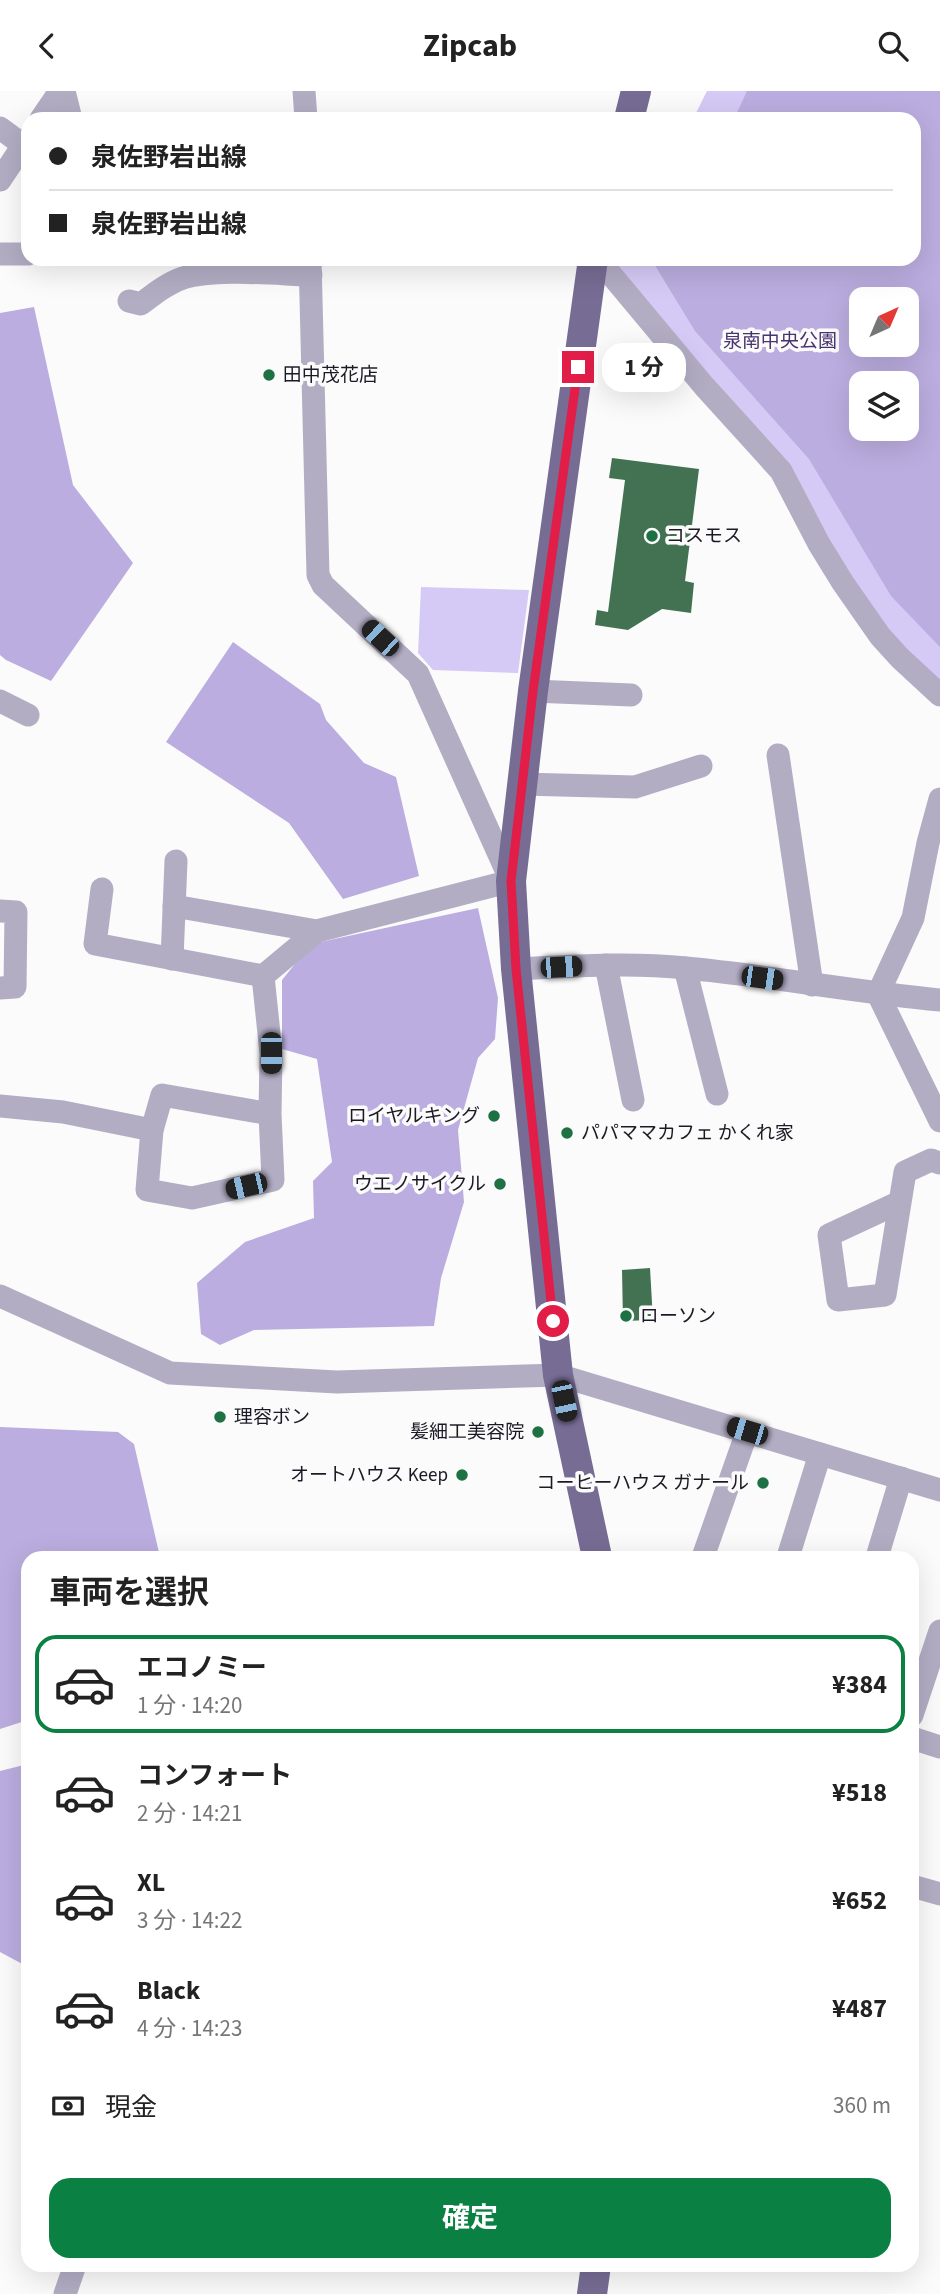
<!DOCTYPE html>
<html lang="ja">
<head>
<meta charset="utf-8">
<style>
	body { margin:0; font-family:"Source Sans 3","Noto Sans JP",sans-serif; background:#f6f6f6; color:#222; height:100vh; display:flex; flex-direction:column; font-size:26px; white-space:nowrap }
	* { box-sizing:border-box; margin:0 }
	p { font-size:23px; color:#767676 }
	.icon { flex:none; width:38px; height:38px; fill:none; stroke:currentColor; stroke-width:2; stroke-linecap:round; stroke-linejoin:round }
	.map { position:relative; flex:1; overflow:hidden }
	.side { position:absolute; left:21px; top:1460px; width:898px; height:721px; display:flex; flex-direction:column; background:#fff; border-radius:21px; box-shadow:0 7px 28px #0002 }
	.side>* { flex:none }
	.top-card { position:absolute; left:21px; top:21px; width:900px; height:154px; border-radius:21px; box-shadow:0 7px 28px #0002; display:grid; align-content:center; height:154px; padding:0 28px; background:#fff }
	.needle { width:46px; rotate:44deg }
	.controls { position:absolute; left:849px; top:196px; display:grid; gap:14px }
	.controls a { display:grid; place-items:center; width:70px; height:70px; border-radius:14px; background:#fff; box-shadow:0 7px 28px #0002; font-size:35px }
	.end { position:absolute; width:32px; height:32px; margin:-16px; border:9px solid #e11d48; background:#fff; box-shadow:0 0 0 4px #fff }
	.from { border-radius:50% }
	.bubble { position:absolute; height:49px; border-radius:21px; background:#fff; box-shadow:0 7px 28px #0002; font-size:23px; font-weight:700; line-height:49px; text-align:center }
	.car { position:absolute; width:21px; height:42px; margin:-21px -10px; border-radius:9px; box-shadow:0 0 5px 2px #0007; background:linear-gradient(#222 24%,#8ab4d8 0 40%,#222 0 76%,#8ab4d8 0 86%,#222 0) }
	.top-card b { display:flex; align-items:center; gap:24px; height:66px; font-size:26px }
	.top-card b+b { border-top:2px solid #e0e0e0 }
	.top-card i { width:18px; height:18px; background:#222 }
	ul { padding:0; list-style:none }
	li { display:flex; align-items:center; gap:21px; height:98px; margin:0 14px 10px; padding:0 14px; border:4px solid transparent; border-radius:21px }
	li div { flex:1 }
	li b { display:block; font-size:26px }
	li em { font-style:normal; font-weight:700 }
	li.active { border-color:#0b8043 }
	li>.icon { width:63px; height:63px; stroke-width:1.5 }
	h2 { padding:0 28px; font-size:32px; line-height:84px }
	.pay { display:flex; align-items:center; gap:18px; height:77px; padding:0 28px; font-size:26px }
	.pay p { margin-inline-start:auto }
	.primary-button { display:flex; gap:14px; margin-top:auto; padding:14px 28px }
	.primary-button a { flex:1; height:80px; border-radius:21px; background:#0b8043; color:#fff; font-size:28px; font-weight:700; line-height:80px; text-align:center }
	header { display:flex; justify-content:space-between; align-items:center; height:91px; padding:0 28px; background:#fff; font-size:32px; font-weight:700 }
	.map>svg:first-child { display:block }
	.green { fill:#d5caf5; fill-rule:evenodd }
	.water { fill:#bbaddf; fill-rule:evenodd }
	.building { fill:#437253 }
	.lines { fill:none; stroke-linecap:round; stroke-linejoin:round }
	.minor { stroke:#b3adc4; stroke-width:23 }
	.major { stroke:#776c94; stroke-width:30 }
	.route { stroke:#e11d48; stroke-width:9 }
	.poi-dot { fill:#1d7143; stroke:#fbfbfb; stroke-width:2.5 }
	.labels { text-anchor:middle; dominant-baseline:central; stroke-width:7; stroke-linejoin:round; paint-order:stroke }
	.park-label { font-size:19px; fill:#483370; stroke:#fbfbfb }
	.poi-label { font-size:19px; fill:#1c1924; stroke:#fbfbfb; text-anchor:start }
</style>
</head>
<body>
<header><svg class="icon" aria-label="back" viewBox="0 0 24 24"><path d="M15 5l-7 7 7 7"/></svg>Zipcab<svg class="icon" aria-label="search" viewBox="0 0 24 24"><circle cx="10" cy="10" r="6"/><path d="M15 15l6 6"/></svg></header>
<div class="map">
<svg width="940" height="2203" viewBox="0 0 940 2203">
	<rect width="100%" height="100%" fill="#fbfbfb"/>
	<g class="green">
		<path d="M 707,0 L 940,0 L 940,594 L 916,575 L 829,462 L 608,168 L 914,168 L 914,28 L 693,28 ZM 861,208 L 906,208 L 906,254 L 861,254 ZM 861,292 L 906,292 L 906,338 L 861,338 Z"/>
		<path d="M 421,496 L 529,499 L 518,582 L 433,579 L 418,562 Z"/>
	</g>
	<g class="water">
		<path d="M 747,0 L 940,0 L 940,556 L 891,505 L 809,368 L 695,240 L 651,168 L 914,168 L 914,28 L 734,28 ZM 906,208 L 906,254 L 861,254 L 861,208 ZM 861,292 L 906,292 L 906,338 L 861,338 Z"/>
		<path d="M 34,216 L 73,394 L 133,472 L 51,590 L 6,569 L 0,564 L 0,222 Z"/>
		<path d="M 233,551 L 320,613 L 326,629 L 364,672 L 396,686 L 419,785 L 343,808 L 289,732 L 166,651 Z"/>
		<path d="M 478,817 L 498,907 L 495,948 L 478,967 L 458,1039 L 464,1111 L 441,1187 L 434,1235 L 254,1239 L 220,1254 L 201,1243 L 197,1192 L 245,1151 L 314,1127 L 313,1090 L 332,1071 L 317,968 L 282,958 L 282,889 L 311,853 Z"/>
		<path d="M 0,1336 L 118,1341 L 134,1353 L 160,1466 L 28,1466 L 28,1629 L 0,1638 Z"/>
		<path d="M 28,1673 L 28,1876 L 0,1861 L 0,1680 Z"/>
	</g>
	<g class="building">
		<path d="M 612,367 L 699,378 L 685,490 L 694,492 L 691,522 L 662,518 L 628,539 L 595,534 L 597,519 L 608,521 L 625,389 L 609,387 Z"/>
		<path d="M 650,1177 L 653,1229 L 623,1230 L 622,1179 Z"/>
	</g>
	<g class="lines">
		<g class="minor">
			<path d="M 64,0 L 71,28"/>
			<path d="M 304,0 L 306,28"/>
			<path d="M 41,28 L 60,0"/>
			<path d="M 0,37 L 23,54"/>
			<path d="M 0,89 L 28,47"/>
			<path d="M 0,163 L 28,163"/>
			<path d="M 598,168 L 704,295 L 781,380 L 819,453 L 843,492 L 880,545 L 900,567 L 940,604"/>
			<path d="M 129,210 L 141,213 C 154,203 168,192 183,187 C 216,177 275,183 311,184"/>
			<path d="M 533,600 L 631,604"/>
			<path d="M 0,610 L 28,624"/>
			<path d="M 778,664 L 812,894"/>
			<path d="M 522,693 L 635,696 L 701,675"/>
			<path d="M 940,708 L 928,752 L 913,827 L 878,903 L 940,1030"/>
			<path d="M 102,798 L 95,853 L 263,885"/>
			<path d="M 174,815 L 317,840"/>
			<path d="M 0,820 L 16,821 L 15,896 L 0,897"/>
			<path d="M 172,868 L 176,770"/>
			<path d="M 606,874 L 633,1009"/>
			<path d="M 685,877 L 717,1003"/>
			<path d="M 516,878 C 573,875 630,871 686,877 C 771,885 855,901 940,909"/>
			<path d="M 0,1015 L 63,1021 L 152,1039"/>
			<path d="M 270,1023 L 162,1004 L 152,1039 L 147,1099 L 192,1107 L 273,1089 L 270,1023 L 271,962 L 263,885 L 317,840 L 511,790 L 418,583 L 323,494 L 318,484 L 310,168"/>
			<path d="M 900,1111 L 829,1144 L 838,1209 L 885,1204 L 905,1081 L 931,1069 L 940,1072"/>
			<path d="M 0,1205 L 170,1282 L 337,1291 L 558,1284 L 940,1399"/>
			<path d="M 703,1466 L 747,1341"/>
			<path d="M 788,1466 L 820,1363"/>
			<path d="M 877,1466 L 901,1387"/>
			<path d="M 912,1624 L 940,1540"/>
			<path d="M 912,1647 L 940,1656"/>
			<path d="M 912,1795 L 940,1803"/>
			<path d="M 65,2203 L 75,2174"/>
		</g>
		<g class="major">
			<path d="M 629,28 L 636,0"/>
			<path d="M 593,168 L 533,600 L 511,790 L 516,878 L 558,1284 L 597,1466"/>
			<path d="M 592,2203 L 596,2174"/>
		</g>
	</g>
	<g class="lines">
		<path class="route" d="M 553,1230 L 516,878 L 511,790 L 533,600 L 578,276"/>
	</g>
	<g class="poi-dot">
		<circle cx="269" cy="284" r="7"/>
		<circle cx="652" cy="445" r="7"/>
		<circle cx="494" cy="1025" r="7"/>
		<circle cx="567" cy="1042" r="7"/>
		<circle cx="500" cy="1093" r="7"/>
		<circle cx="626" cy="1225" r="7"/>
		<circle cx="220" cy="1326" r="7"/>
		<circle cx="538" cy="1341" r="7"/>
		<circle cx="462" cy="1384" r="7"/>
		<circle cx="763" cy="1392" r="7"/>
	</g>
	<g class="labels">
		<g class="park-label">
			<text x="780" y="250">泉南中央公園</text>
		</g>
		<g class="poi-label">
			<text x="283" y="284">田中茂花店</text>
			<text x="666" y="445">コスモス</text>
			<text x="480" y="1025" text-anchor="end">ロイヤルキング</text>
			<text x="581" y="1042">パパママカフェ かくれ家</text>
			<text x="486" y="1093" text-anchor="end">ウエノサイクル</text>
			<text x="640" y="1225">ローソン</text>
			<text x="234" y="1326">理容ボン</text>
			<text x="524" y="1341" text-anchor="end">髪細工美容院</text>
			<text x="448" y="1384" text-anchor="end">オートハウス Keep</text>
			<text x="749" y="1392" text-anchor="end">コーヒーハウス ガナール</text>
		</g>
	</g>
</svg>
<div class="controls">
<a><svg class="needle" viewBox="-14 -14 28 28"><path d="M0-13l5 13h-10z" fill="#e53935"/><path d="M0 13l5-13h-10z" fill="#767676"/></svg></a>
<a><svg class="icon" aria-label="layers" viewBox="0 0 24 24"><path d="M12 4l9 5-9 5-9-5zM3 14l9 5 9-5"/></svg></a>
</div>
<i class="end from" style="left:553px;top:1230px"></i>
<i class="end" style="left:578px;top:276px"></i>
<div class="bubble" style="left:602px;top:252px;width:84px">1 分</div>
<i class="car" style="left:380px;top:547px;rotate:313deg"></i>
<i class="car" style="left:561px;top:876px;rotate:87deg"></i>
<i class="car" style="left:762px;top:887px;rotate:98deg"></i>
<i class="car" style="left:271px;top:962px;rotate:180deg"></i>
<i class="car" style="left:246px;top:1095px;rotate:257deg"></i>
<i class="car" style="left:564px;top:1310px;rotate:168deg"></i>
<i class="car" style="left:747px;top:1340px;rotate:287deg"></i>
<div class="top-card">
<b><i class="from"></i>泉佐野岩出線</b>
<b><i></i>泉佐野岩出線</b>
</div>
<section class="side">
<h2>車両を選択</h2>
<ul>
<li class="active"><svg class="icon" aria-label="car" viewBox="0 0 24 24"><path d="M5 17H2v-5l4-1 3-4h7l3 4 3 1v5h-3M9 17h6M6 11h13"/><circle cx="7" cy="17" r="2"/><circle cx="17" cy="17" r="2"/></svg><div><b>エコノミー</b><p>1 分 · 14:20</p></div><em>¥384</em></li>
<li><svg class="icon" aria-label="car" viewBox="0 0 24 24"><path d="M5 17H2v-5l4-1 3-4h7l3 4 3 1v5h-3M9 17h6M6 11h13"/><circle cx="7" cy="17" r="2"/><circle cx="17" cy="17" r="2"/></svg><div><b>コンフォート</b><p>2 分 · 14:21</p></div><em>¥518</em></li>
<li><svg class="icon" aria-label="car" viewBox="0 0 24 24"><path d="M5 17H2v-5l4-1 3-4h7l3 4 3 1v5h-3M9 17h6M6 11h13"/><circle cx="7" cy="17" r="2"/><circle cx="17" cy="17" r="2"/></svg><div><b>XL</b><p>3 分 · 14:22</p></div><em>¥652</em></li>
<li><svg class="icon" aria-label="car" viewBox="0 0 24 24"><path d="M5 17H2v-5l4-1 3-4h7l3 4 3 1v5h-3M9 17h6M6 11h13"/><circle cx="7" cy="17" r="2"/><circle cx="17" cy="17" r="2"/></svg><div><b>Black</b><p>4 分 · 14:23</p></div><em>¥487</em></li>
</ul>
<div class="pay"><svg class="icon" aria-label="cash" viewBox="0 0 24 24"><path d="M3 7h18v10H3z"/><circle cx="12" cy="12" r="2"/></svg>現金<p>360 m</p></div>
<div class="primary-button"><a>確定</a></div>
</section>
</div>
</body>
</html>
